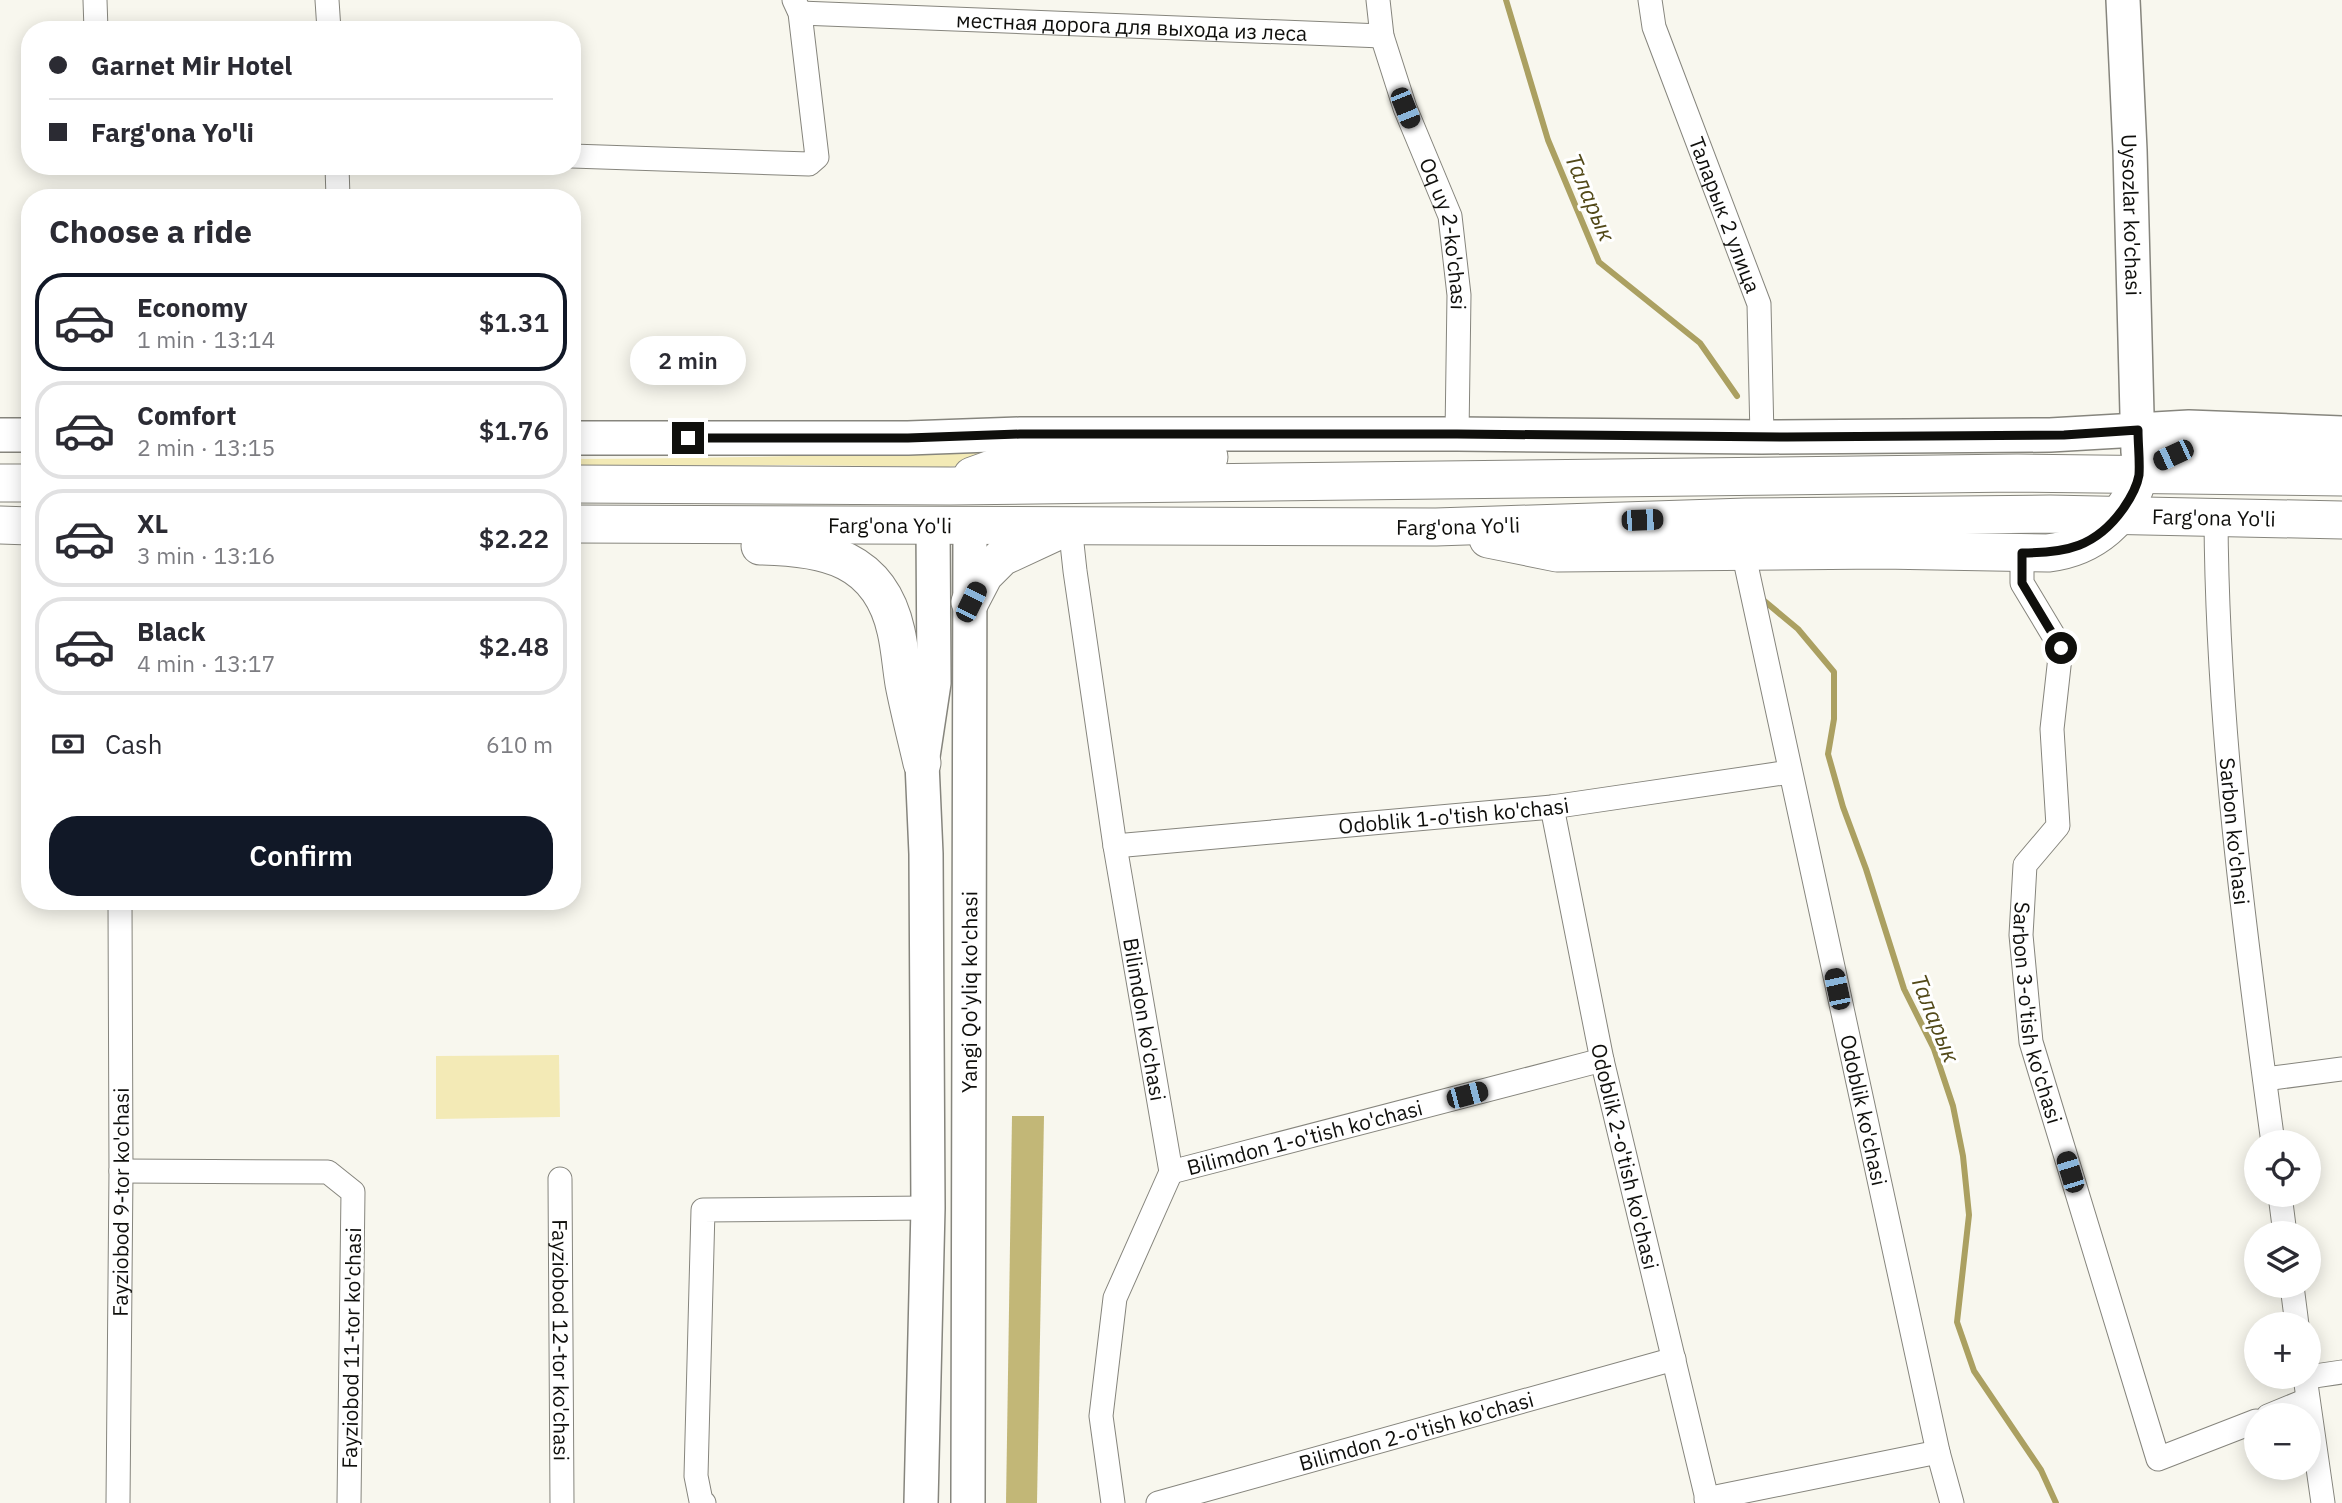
<!DOCTYPE html>
<html lang="en">
<head>
<meta charset="utf-8">
<style>
	body { margin:0; font-family:"IBM Plex Sans",sans-serif; background:#f2f2f3; color:#2b2b33; height:100vh; display:flex; flex-direction:column; font-size:26px; white-space:nowrap }
	* { box-sizing:border-box; margin:0 }
	p { font-size:23px; color:#7c7c81 }
	.icon { flex:none; width:38px; height:38px; fill:none; stroke:currentColor; stroke-width:2; stroke-linecap:round; stroke-linejoin:round }
	.map { position:relative; flex:1; overflow:hidden }
	.panel { position:absolute; left:21px; top:189px; width:560px; height:721px; display:flex; flex-direction:column; background:#fff; border-radius:28px; box-shadow:0 4px 18px #0003 }
	.panel>* { flex:none }
	.hud { position:absolute; left:21px; top:21px; width:560px; height:154px; border-radius:28px; box-shadow:0 4px 18px #0003; display:grid; align-content:center; height:154px; padding:0 28px; background:#fff }
	.controls { position:absolute; left:2244px; top:1130px; display:grid; gap:14px }
	.controls a { display:grid; place-items:center; width:77px; height:77px; border-radius:50%; background:#fff; box-shadow:0 4px 18px #0003; font-size:35px }
	.end { position:absolute; width:32px; height:32px; margin:-16px; border:9px solid #0f0f0c; background:#fff; box-shadow:0 0 0 4px #fff }
	.from { border-radius:50% }
	.bubble { position:absolute; height:49px; border-radius:24px; background:#fff; box-shadow:0 4px 18px #0003; font-size:23px; font-weight:600; line-height:49px; text-align:center }
	.car { position:absolute; width:21px; height:42px; margin:-21px -10px; border-radius:9px; box-shadow:0 0 5px 2px #0007; background:linear-gradient(#222 24%,#8ab4d8 0 40%,#222 0 76%,#8ab4d8 0 86%,#222 0) }
	.hud b { display:flex; align-items:center; gap:24px; height:66px; font-size:26px }
	.hud b+b { border-top:2px solid #e1e1e2 }
	.hud i { width:18px; height:18px; background:#2b2b33 }
	ul { padding:0; list-style:none }
	li { display:flex; align-items:center; gap:21px; height:98px; margin:0 14px 10px; padding:0 14px; border:4px solid #e1e1e2; border-radius:28px }
	li div { flex:1 }
	li b { display:block; font-size:26px }
	li em { font-style:normal; font-weight:600 }
	li.current { border-color:#111827 }
	li>.icon { width:63px; height:63px; stroke-width:1.5 }
	h2 { padding:0 28px; font-size:32px; line-height:84px }
	.pay { display:flex; align-items:center; gap:18px; height:77px; padding:0 28px; font-size:26px }
	.pay p { margin-inline-start:auto }
	.cta { display:flex; gap:14px; margin-top:auto; padding:14px 28px }
	.cta a { flex:1; height:80px; border-radius:28px; background:#111827; color:#fff; font-size:28px; font-weight:600; line-height:80px; text-align:center }
	.map>svg:first-child { display:block }
	.green { fill:#f3eab6 }
	.forest { fill:#c2b777 }
	.lines { fill:none; stroke-linecap:round; stroke-linejoin:round }
	.stream { stroke:#aba061; stroke-width:6 }
	.street-casing { stroke:#86857d; stroke-width:25 }
	.secondary-casing { stroke:#86857d; stroke-width:36 }
	.primary-casing { stroke:#86857d; stroke-width:39 }
	.street { stroke:#fff; stroke-width:23 }
	.secondary { stroke:#fff; stroke-width:33 }
	.primary { stroke:#fff; stroke-width:37 }
	.route { stroke:#0f0f0c; stroke-width:9 }
	.labels { text-anchor:middle; dominant-baseline:central; stroke-width:6; stroke-linejoin:round; paint-order:stroke }
	.street-label { font-size:21px; fill:#0f0f0c; stroke:#fff }
	.water-label { font-size:23px; font-style:italic; fill:#524918; stroke:#fff }
</style>
</head>
<body>
<div class="map">
<svg width="2342" height="1503" viewBox="0 0 2342 1503">
	<rect width="100%" height="100%" fill="#f8f7ee"/>
	<g class="green">
		<path d="M 1000,446 L 963,465 L 948,467 L 794,465 L 572,466 L 572,459 C 715,458 857,457 1000,446 Z"/>
		<path d="M 559,1055 L 560,1117 L 436,1119 L 436,1056 Z"/>
	</g>
	<path class="forest" d="M 1012,1116 L 1044,1116 L 1037,1503 L 1006,1503 Z"/>
	<g class="lines">
		<g class="stream">
			<path d="M 1506,0 L 1548,140 L 1599,262 L 1700,343 L 1737,396"/>
			<path d="M 1762,599 L 1798,629 L 1834,672 L 1834,719 L 1828,754 L 1843,807 L 1866,869 L 1904,989 L 1934,1049 L 1953,1106 L 1963,1156 L 1969,1215 L 1957,1322 L 1974,1371 L 2041,1470 L 2056,1503"/>
		</g>
		<g class="street-casing">
			<g id="street">
				<path d="M 95,0 L 96,30"/>
				<path d="M 327,0 L 329,30"/>
				<path id="s1" d="M 1378,0 L 1382,36 L 1405,108 L 1450,216 L 1459,295 L 1457,434"/>
				<path id="s2" d="M 1650,0 L 1654,27 L 1759,304 L 1762,437"/>
				<path id="s3" d="M 800,13 L 1382,36"/>
				<path d="M 572,156 L 809,164 L 817,157 L 800,13 L 794,0"/>
				<path d="M 337,166 L 338,198"/>
				<path id="s4" d="M 2216,517 C 2217,727 2245,936 2273,1143"/>
				<path id="s5" d="M 1070,525 L 1075,571 L 1115,846 L 1171,1172 L 1115,1298 L 1101,1416 L 1113,1503"/>
				<path id="s6" d="M 1743,551 L 1938,1452 L 1952,1503"/>
				<path id="s7" d="M 2022,553 L 2022,583 L 2061,648 L 2052,729 L 2058,826 L 2025,865 L 2021,935 L 2031,1042 L 2158,1459 L 2256,1421"/>
				<path id="s8" d="M 1552,807 L 1602,1060 L 1708,1503"/>
				<path id="s9" d="M 1115,846 L 1552,807 L 1790,772"/>
				<path d="M 2265,1079 L 2342,1069"/>
				<path d="M 121,1171 L 328,1172 L 353,1192 L 349,1503"/>
				<path id="s10" d="M 1171,1172 L 1602,1060"/>
				<path id="s11" d="M 560,1179 L 562,1503"/>
				<path d="M 2280,1195 L 2285,1234"/>
				<path d="M 2292,1286 L 2297,1325"/>
				<path d="M 2305,1377 L 2323,1503"/>
				<path d="M 2308,1377 L 2342,1372"/>
				<path d="M 2268,1416 L 2307,1400"/>
				<path d="M 1706,1499 L 1938,1452"/>
				<path id="s12" d="M 118,1503 L 121,1171 L 120,901"/>
				<path d="M 704,1503 L 701,1501 L 696,1476 L 703,1210 L 928,1208"/>
				<path id="s13" d="M 1158,1503 L 1674,1359"/>
			</g>
		</g>
		<g class="secondary-casing">
			<g id="secondary">
				<path id="s14" d="M 2123,0 L 2130,150 L 2138,452"/>
				<path d="M 0,435 L 30,435"/>
				<path d="M 572,438 L 908,438 L 1020,434 L 1457,434 L 1762,437 L 2050,435 L 2189,427 L 2342,433"/>
				<path d="M 921,1503 L 928,1208 L 926,854 L 922,763 L 934,683 L 933,525"/>
				<path id="s15" d="M 968,1503 L 970,525"/>
			</g>
		</g>
		<g class="primary-casing">
			<g id="primary">
				<path d="M 972,476 L 1022,458 L 1209,457"/>
				<path d="M 0,483 L 30,483"/>
				<path d="M 572,484 L 950,486 L 2017,473 L 2342,477"/>
				<path id="s16" d="M 572,524 L 1436,527 L 1746,517 L 2050,514 L 2342,520"/>
				<path d="M 0,525 L 30,526"/>
				<path d="M 1488,539 L 1557,553 L 1882,550 L 2048,553 C 2092,548 2129,518 2139,474 L 2173,455 L 2207,447 L 2342,453"/>
				<path d="M 760,546 C 825,547 880,558 896,631 C 900,648 901,666 904,684 C 909,710 916,737 922,763"/>
				<path d="M 970,602 L 984,575 L 1002,557 L 1058,531"/>
			</g>
		</g>
		<use href="#street" class="street"/>
		<use href="#secondary" class="secondary"/>
		<use href="#primary" class="primary"/>
	</g>
	<g class="lines">
		<path class="route" d="M 688,438 L 908,438 L 1020,434 L 1457,434 L 1787,437 L 2064,435 L 2138,430 C 2138,445 2140,460 2139,475 C 2137,487 2130,499 2123,509 C 2096,547 2066,553 2022,553 L 2022,583 L 2061,648"/>
	</g>
	<g class="labels">
		<g class="street-label">
			<text stroke="none"><textPath href="#s3" startOffset="332">местная дорога для выхода из леса</textPath></text>
			<text stroke="none"><textPath href="#s2" startOffset="228">Таларык 2 улица</textPath></text>
			<text stroke="none"><textPath href="#s14" startOffset="215">Uysozlar ko'chasi</textPath></text>
			<text stroke="none"><textPath href="#s1" startOffset="245">Oq uy 2-ko'chasi</textPath></text>
			<text stroke="none"><textPath href="#s16" startOffset="1642">Farg'ona Yo'li</textPath></text>
			<text stroke="none"><textPath href="#s16" startOffset="318">Farg'ona Yo'li</textPath></text>
			<text stroke="none"><textPath href="#s16" startOffset="886">Farg'ona Yo'li</textPath></text>
			<text stroke="none"><textPath href="#s9" startOffset="340">Odoblik 1-o'tish ko'chasi</textPath></text>
			<text stroke="none"><textPath href="#s4" startOffset="315">Sarbon ko'chasi</textPath></text>
			<text stroke="none"><textPath href="#s15" startOffset="511">Yangi Qo'yliq ko'chasi</textPath></text>
			<text stroke="none"><textPath href="#s7" startOffset="485">Sarbon 3-o'tish ko'chasi</textPath></text>
			<text stroke="none"><textPath href="#s5" startOffset="500">Bilimdon ko'chasi</textPath></text>
			<text stroke="none"><textPath href="#s6" startOffset="572">Odoblik ko'chasi</textPath></text>
			<text stroke="none"><textPath href="#s10" startOffset="138">Bilimdon 1-o'tish ko'chasi</textPath></text>
			<text stroke="none"><textPath href="#s8" startOffset="357">Odoblik 2-o'tish ko'chasi</textPath></text>
			<text stroke="none"><textPath href="#s12" startOffset="301">Fayziobod 9-tor ko'chasi</textPath></text>
			<text stroke="none"><textPath href="#s11" startOffset="161">Fayziobod 12-tor ko'chasi</textPath></text>
			<text transform="translate(351 1348) rotate(-89)">Fayziobod 11-tor ko'chasi</text>
			<text stroke="none"><textPath href="#s13" startOffset="268">Bilimdon 2-o'tish ko'chasi</textPath></text>
		</g>
		<g class="water-label">
			<text transform="translate(1591 197) rotate(67)">Таларык</text>
			<text transform="translate(1936 1018) rotate(68)">Таларык</text>
		</g>
	</g>
</svg>
<div class="controls">
<a><svg class="icon" aria-label="locate" viewBox="0 0 24 24"><circle cx="12" cy="12" r="6"/><path d="M12 2v4M12 18v4M2 12h4M18 12h4"/></svg></a>
<a><svg class="icon" aria-label="layers" viewBox="0 0 24 24"><path d="M12 4l9 5-9 5-9-5zM3 14l9 5 9-5"/></svg></a>
<a>+</a>
<a>−</a>
</div>
<i class="end from" style="left:2061px;top:648px"></i>
<i class="end" style="left:688px;top:438px"></i>
<div class="bubble" style="left:630px;top:336px;width:116px">2 min</div>
<i class="car" style="left:1405px;top:108px;rotate:158deg"></i>
<i class="car" style="left:2173px;top:455px;rotate:245deg"></i>
<i class="car" style="left:1642px;top:520px;rotate:88deg"></i>
<i class="car" style="left:971px;top:602px;rotate:26deg"></i>
<i class="car" style="left:1837px;top:989px;rotate:348deg"></i>
<i class="car" style="left:1467px;top:1095px;rotate:75deg"></i>
<i class="car" style="left:2070px;top:1172px;rotate:343deg"></i>
<div class="hud">
<b><i class="from"></i>Garnet Mir Hotel</b>
<b><i></i>Farg'ona Yo'li</b>
</div>
<section class="panel">
<h2>Choose a ride</h2>
<ul>
<li class="current"><svg class="icon" aria-label="car" viewBox="0 0 24 24"><path d="M5 17H2v-5l4-1 3-4h7l3 4 3 1v5h-3M9 17h6M6 11h13"/><circle cx="7" cy="17" r="2"/><circle cx="17" cy="17" r="2"/></svg><div><b>Economy</b><p>1 min · 13:14</p></div><em>$1.31</em></li>
<li><svg class="icon" aria-label="car" viewBox="0 0 24 24"><path d="M5 17H2v-5l4-1 3-4h7l3 4 3 1v5h-3M9 17h6M6 11h13"/><circle cx="7" cy="17" r="2"/><circle cx="17" cy="17" r="2"/></svg><div><b>Comfort</b><p>2 min · 13:15</p></div><em>$1.76</em></li>
<li><svg class="icon" aria-label="car" viewBox="0 0 24 24"><path d="M5 17H2v-5l4-1 3-4h7l3 4 3 1v5h-3M9 17h6M6 11h13"/><circle cx="7" cy="17" r="2"/><circle cx="17" cy="17" r="2"/></svg><div><b>XL</b><p>3 min · 13:16</p></div><em>$2.22</em></li>
<li><svg class="icon" aria-label="car" viewBox="0 0 24 24"><path d="M5 17H2v-5l4-1 3-4h7l3 4 3 1v5h-3M9 17h6M6 11h13"/><circle cx="7" cy="17" r="2"/><circle cx="17" cy="17" r="2"/></svg><div><b>Black</b><p>4 min · 13:17</p></div><em>$2.48</em></li>
</ul>
<div class="pay"><svg class="icon" aria-label="cash" viewBox="0 0 24 24"><path d="M3 7h18v10H3z"/><circle cx="12" cy="12" r="2"/></svg>Cash<p>610 m</p></div>
<div class="cta"><a>Confirm</a></div>
</section>
</div>
</body>
</html>
